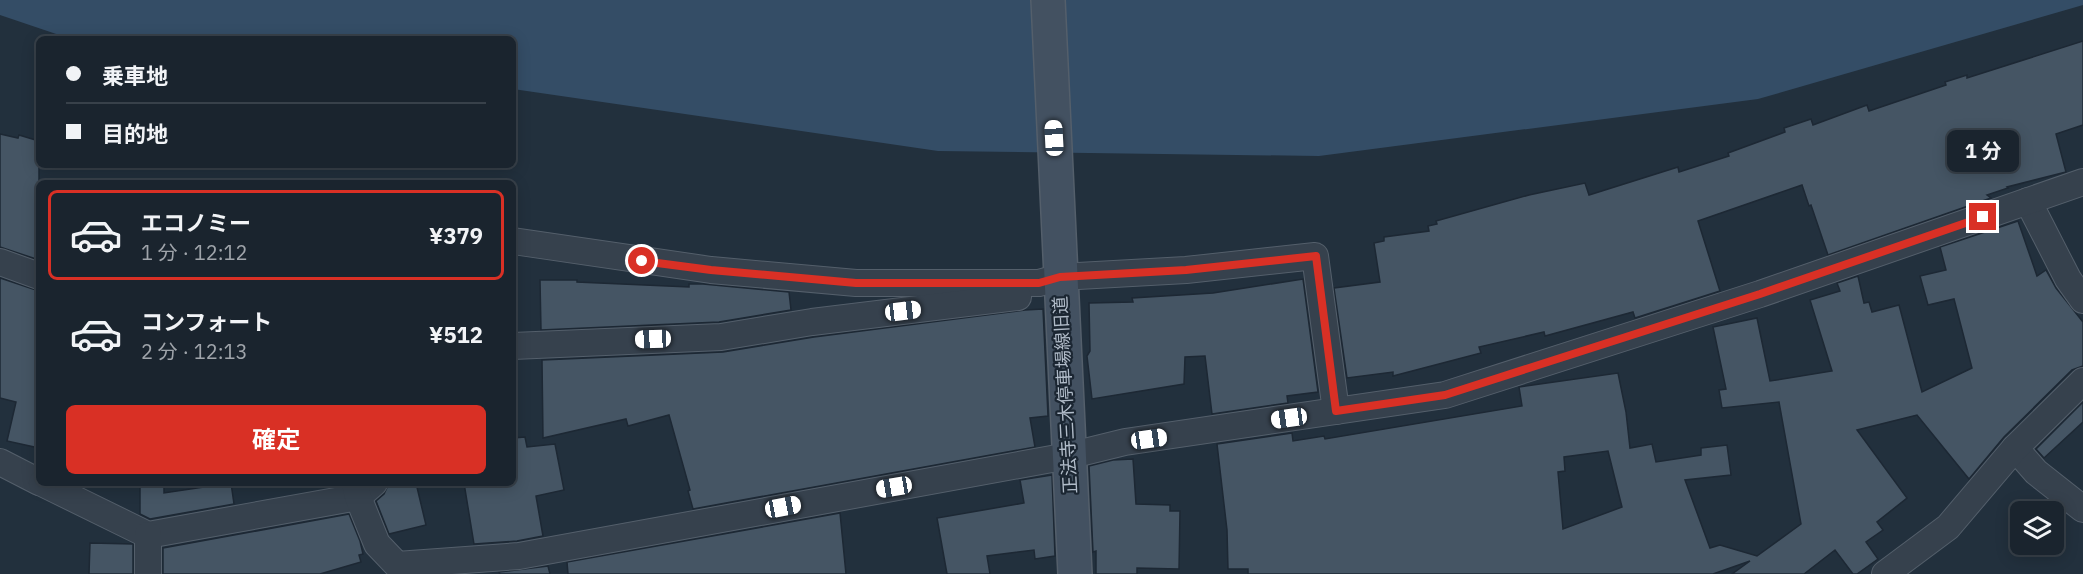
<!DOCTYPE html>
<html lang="ja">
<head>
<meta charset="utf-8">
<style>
	body { margin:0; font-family:"IBM Plex Sans","Noto Sans JP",sans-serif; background:#27303a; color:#f1f3f6; height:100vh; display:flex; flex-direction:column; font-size:22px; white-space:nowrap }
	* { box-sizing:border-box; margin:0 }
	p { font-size:20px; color:#9fa4aa }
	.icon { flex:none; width:33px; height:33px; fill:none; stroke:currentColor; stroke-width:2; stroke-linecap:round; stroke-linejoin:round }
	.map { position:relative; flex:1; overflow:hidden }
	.panel { position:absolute; left:36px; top:180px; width:480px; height:306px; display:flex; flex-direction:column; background:#1a242e; border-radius:9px; box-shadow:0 3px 15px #0003,0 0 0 2px #38414a }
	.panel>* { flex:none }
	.guide { position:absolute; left:36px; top:36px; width:480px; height:132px; border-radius:9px; box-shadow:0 3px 15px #0003,0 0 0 2px #38414a; display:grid; align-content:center; height:132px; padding:0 30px; background:#1a242e }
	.tools { position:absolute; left:2010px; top:501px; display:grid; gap:12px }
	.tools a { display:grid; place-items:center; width:54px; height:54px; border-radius:9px; background:#1a242e; box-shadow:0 3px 15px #0003,0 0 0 2px #38414a; font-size:30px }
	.end { position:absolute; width:27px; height:27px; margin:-14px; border:8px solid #d93025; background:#fff; box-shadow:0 0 0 3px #fff }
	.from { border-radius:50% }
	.bubble { position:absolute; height:42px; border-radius:9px; background:#1a242e; box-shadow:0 3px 15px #0003,0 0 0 2px #38414a; font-size:20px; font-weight:700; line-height:42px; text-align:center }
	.car { position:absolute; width:18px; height:36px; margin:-18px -9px; border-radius:8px; box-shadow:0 0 4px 2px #0007; background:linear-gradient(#fff 24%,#345 0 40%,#fff 0 76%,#345 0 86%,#fff 0) }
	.guide b { display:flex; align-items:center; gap:21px; height:57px; font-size:22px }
	.guide b+b { border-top:2px solid #38414a }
	.guide i { width:15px; height:15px; background:#f1f3f6 }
	ul { padding:10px 0 0; list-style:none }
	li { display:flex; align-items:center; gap:18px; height:90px; margin:0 12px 9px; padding:0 18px; border:3px solid transparent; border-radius:9px }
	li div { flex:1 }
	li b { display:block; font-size:22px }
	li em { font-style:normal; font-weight:700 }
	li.active { border-color:#d93025 }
	li>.icon { width:54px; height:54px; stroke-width:1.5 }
	.button { display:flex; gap:12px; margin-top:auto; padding:12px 30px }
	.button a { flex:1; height:69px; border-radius:9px; background:#d93025; color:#fff; font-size:24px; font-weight:700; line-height:69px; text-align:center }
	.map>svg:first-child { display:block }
	.water { fill:#344d66 }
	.building { fill:#455564; stroke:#1d2834; stroke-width:1.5; fill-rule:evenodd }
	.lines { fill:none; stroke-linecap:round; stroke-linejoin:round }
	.street-casing { stroke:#545f6b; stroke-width:28 }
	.secondary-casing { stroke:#545f6b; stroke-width:36 }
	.street { stroke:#36414d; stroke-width:26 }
	.secondary { stroke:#435161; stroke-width:33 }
	.route { stroke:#d93025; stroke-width:8 }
	.labels { text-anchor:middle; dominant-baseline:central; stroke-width:4.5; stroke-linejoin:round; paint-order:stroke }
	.street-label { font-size:18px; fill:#b1bcc9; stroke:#1b2632 }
</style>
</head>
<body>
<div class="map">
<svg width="2083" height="574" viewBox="0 0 2083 574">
	<rect width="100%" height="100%" fill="#22303d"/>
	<path class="water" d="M 0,0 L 2083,0 L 2083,5 L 1758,99 L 1319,156 L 938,151 L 513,89 L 513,39 L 71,39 L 0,15 Z"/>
	<g class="building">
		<path d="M 2083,41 L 2083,125 L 2056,134 L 2066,172 L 2007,187 L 2008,188 L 1987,195 L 1991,198 L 1828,255 L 1811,205 L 1809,206 L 1802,185 L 1698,221 L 1720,291 L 1635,318 L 1633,312 L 1545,336 L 1544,332 L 1479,347 L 1481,353 L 1393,376 L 1393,372 L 1347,378 L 1334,288 L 1380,282 L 1374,243 L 1384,241 L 1384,237 L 1429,231 L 1428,226 L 1437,224 L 1436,221 L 1529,195 L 1585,183 L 1589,195 L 1678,167 L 1679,172 L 1729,156 L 1728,153 L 1785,132 L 1784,128 L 1811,119 L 1813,125 L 1867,105 L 1869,111 L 1946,85 L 1945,82 L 1967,75 L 1967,78 Z"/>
		<path d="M 0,134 L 18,138 L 19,135 L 39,141 L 39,260 L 0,247 Z"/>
		<path d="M 2018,221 L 2037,276 L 2046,270 L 2056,288 L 2083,322 L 2083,366 L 2072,370 L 2004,437 L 1969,479 L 1917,415 L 1857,430 L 1907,498 L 1877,522 L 1883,530 L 1866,542 L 1878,559 L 1857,574 L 1853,574 L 1835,550 L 1804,574 L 1732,574 L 1750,561 L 1713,574 L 1248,574 L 1248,569 L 1228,569 L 1227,530 L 1217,444 L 1292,433 L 1293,441 L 1324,436 L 1325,439 L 1522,406 L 1519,387 L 1618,373 L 1626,412 L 1630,448 L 1652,444 L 1656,462 L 1701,455 L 1701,448 L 1727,445 L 1731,475 L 1685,480 L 1710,548 L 1720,545 L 1757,556 L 1801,524 L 1779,402 L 1722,408 L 1719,390 L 1726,389 L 1713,327 L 1757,318 L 1770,381 L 1832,371 L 1810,300 L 1840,291 L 1837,283 L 1858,276 L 1864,303 L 1869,302 L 1872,312 L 1899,305 L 1922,392 L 1972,368 L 1954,299 L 1928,305 L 1920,276 L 1946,270 L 1940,247 ZM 1608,451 L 1622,507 L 1563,529 L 1558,472 L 1565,471 L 1564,457 Z"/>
		<path d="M 0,278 L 39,291 L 39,448 L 7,441 L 16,402 L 0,398 Z"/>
		<path d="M 1303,279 L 1318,392 L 1287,396 L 1288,403 L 1212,414 L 1205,356 L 1185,357 L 1184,384 L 1092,399 L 1087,356 L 1090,351 L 1089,303 L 1133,302 L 1132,298 L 1213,293 Z"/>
		<path d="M 540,280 L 577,280 L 577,282 L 689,287 L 689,284 L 703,284 L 789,292 L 791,310 L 719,322 L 541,330 Z"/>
		<path d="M 1043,309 L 1048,416 L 1030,418 L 1035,447 L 693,509 L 688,491 L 690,490 L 669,415 L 628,426 L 626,419 L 543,438 L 542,360 L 723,352 L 814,337 L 1025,310 Z"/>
		<path d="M 2083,402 L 2083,422 L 2044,458 L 2036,449 Z"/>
		<path d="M 525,437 L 527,447 L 555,444 L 564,490 L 536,496 L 543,536 L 517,541 L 474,544 L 464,483 L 513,483 L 513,438 Z"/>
		<path d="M 1133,459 L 1136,504 L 1170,505 L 1170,511 L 1180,511 L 1179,569 L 1137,568 L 1137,574 L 1096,574 L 1096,551 L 1093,552 L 1089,466 L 1113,460 Z"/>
		<path d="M 1052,475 L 1055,556 L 1035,559 L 1034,550 L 987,556 L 990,574 L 947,574 L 937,518 L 1024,503 L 1020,480 Z"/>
		<path d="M 140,483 L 164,483 L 164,493 L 231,483 L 234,504 L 150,519 L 140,514 Z"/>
		<path d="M 389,483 L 416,483 L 426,525 L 389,534 L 376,501 L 384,494 Z"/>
		<path d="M 840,513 L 846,574 L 568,574 L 567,562 Z"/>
		<path d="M 349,514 L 360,541 L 363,554 L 359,555 L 361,562 L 320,574 L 163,574 L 163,548 Z"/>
		<path d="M 90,543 L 133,544 L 133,574 L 89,574 Z"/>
		<path d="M 548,566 L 550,574 L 500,574 L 499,572 Z"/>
	</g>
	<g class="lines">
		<g class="street-casing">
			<g id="street">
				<path d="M 2028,201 L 2068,279 L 2083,300"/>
				<path d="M 513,241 L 711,270 L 856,283 L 1039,283 L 1060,277 L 1186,270 L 1315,256 L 1336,411"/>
				<path d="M 0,262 L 39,276"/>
				<path d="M 513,346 L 721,337 L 812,322 L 1018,297"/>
				<path d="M 2015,448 L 2036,472 L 2083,509"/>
				<path d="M 0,462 L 39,482"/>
				<path d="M 42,483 L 148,535 L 358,497 L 374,483"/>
				<path d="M 355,483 L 358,497 L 377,544 L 397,565 L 519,556 L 1068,456 L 1125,442 L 1445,395 L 1760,294 L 2083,182"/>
				<path d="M 148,535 L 148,574"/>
				<path d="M 1885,574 L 1948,527 L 2015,448 L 2083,381"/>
			</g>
		</g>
		<g class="secondary-casing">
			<path id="secondary" d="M 1048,0 L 1075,574"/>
		</g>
		<use href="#street" class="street"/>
		<use href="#secondary" class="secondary"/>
	</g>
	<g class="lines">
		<path class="route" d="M 642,261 L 711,270 L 856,283 L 1039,283 L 1060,277 L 1186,270 L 1316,256 L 1336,411 L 1445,395 L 1760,294 L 1983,217"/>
	</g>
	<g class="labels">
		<g class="street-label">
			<text transform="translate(1065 395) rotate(-93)">正法寺三木停車場線旧道</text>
		</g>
	</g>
</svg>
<div class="tools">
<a><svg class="icon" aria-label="layers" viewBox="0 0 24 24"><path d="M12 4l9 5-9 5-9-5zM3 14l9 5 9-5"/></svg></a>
</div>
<i class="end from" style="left:642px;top:261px"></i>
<i class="end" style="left:1983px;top:217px"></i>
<div class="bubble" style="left:1947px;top:130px;width:72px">1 分</div>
<i class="car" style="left:1054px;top:138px;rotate:357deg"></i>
<i class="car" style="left:903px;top:311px;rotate:83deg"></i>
<i class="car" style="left:653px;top:339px;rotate:268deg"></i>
<i class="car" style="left:1289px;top:418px;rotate:262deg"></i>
<i class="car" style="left:1149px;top:439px;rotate:82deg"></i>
<i class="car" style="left:894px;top:487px;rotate:260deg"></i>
<i class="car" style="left:783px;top:507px;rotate:79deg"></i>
<div class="guide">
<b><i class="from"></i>乗車地</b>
<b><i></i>目的地</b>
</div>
<section class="panel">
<ul>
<li class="active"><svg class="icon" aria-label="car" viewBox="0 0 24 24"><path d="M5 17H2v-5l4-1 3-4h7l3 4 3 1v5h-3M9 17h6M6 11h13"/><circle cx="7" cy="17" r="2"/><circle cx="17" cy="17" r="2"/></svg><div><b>エコノミー</b><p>1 分 · 12:12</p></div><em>¥379</em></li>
<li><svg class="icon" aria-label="car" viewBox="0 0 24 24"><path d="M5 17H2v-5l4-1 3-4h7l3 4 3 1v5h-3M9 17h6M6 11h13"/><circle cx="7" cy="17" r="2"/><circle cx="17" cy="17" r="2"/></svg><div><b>コンフォート</b><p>2 分 · 12:13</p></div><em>¥512</em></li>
</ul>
<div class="button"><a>確定</a></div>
</section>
</div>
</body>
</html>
